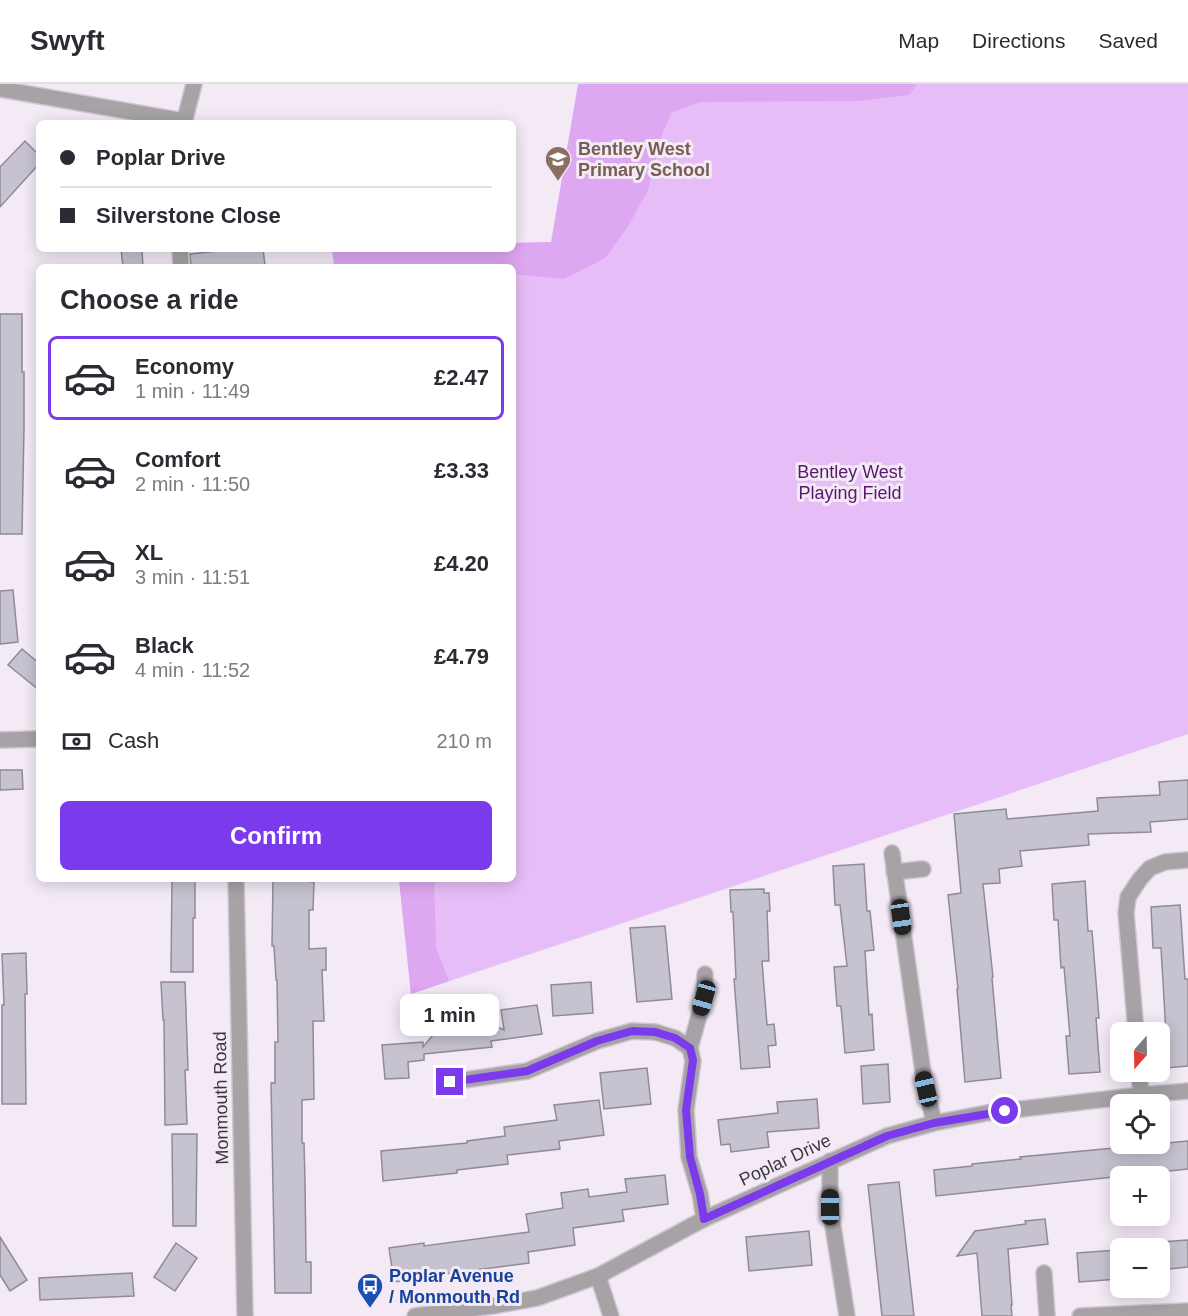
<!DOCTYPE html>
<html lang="en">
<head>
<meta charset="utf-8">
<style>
	body { margin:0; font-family:Arial,sans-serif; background:#f7f7f7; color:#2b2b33; height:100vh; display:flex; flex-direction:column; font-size:22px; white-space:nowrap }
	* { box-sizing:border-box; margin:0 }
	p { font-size:20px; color:#7c7c81 }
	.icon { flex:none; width:33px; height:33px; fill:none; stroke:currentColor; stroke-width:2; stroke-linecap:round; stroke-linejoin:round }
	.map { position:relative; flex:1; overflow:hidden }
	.sheet { position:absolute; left:36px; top:180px; width:480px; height:618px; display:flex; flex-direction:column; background:#fff; border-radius:9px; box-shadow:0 3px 15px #0003 }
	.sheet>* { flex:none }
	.banner { position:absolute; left:36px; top:36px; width:480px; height:132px; border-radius:9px; box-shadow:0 3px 15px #0003; display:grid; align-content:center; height:132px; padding:0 24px; background:#fff }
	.needle { width:39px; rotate:200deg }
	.buttons { position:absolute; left:1110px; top:938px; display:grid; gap:12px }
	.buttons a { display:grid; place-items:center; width:60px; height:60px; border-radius:9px; background:#fff; box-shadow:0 3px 15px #0003; font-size:30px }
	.end { position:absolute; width:27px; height:27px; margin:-14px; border:8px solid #7c3aed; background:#fff; box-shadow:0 0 0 3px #fff }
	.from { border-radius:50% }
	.bubble { position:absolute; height:42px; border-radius:9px; background:#fff; box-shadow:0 3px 15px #0003; font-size:20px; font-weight:600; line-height:42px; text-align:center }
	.car { position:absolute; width:18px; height:36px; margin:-18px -9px; border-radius:8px; box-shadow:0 0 4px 2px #0007; background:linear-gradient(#222 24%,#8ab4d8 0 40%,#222 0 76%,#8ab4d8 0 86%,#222 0) }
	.banner b { display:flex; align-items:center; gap:21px; height:57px; font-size:22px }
	.banner b+b { border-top:2px solid #e1e1e2 }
	.banner i { width:15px; height:15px; background:#2b2b33 }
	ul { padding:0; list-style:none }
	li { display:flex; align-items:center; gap:18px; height:84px; margin:0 12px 9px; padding:0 12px; border:3px solid transparent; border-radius:9px }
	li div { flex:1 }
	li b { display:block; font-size:22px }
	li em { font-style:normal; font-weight:600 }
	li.selected { border-color:#7c3aed }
	li>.icon { width:54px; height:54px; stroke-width:1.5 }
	h2 { padding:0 24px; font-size:27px; line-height:72px }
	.pay { display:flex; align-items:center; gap:15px; height:66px; padding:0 24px; font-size:22px }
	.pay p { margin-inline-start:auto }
	.action { display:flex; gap:12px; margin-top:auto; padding:12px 24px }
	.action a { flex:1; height:69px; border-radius:9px; background:#7c3aed; color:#fff; font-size:24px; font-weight:600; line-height:69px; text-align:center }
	header { display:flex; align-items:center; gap:36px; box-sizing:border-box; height:84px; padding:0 30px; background:#fff; border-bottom:2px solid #e1e1e2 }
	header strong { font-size:28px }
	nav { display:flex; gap:33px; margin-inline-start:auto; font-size:21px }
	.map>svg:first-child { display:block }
	.green { fill:#e7bdf7 }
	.forest { fill:#dea7f2 }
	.building { fill:#c6c2cf; stroke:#8f8b97; stroke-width:1.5 }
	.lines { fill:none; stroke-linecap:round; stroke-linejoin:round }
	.street-casing { stroke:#cec6d1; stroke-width:18 }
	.street { stroke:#a6a2a6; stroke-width:15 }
	.route { stroke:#7c3aed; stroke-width:8 }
	.labels { text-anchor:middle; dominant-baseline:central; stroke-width:6; stroke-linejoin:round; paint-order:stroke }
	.education-label { font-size:18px; font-weight:bold; fill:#785e54; stroke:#f3eaf6; text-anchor:start }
	.park-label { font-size:18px; fill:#5b176f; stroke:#f3eaf6 }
	.street-label { font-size:18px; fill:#3c383d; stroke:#f3eaf6 }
	.transit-label { font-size:18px; font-weight:bold; fill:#164399; stroke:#f3eaf6; text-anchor:start }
</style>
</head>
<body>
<header>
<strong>Swyft</strong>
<nav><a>Map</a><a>Directions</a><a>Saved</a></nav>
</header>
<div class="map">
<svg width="1188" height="1232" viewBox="0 0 1188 1232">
	<rect width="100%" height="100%" fill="#f3eaf6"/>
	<path class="green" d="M 616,0 L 1188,0 L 1188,650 L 411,910 L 399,795 L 513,795 L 513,159 L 595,157 Z"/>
	<g class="forest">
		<path d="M 578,0 L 917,0 L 909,11 L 858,17 L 701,18 L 672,28 L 662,50 L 648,106 L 627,144 L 605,174 L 564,195 L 513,190 L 513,183 L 334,183 L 332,165 L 513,165 L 513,159 L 551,158 Z"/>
		<path d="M 399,795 L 434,795 L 436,864 L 449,897 L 411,910 Z"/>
	</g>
	<g class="building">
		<path d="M 25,57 L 39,71 L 39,80 L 0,123 L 0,83 Z"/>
		<path d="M 121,165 L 142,165 L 143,183 L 123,183 Z"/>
		<path d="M 237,165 L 263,165 L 265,181 L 248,183 L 191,183 L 190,170 Z"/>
		<path d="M 0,230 L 22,230 L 22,288 L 24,288 L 24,345 L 22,450 L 0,450 Z"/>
		<path d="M 13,506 L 18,558 L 0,560 L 0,507 Z"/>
		<path d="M 22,565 L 39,579 L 39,606 L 8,581 Z"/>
		<path d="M 0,686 L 22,686 L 23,705 L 0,706 Z"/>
		<path d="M 1188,696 L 1188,735 L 1150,738 L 1151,748 L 1088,750 L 1089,761 L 1020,767 L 1022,782 L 999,785 L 1000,799 L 983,800 L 993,893 L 992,894 L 1001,994 L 965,998 L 957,905 L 958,905 L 948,811 L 961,809 L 954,730 L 1006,725 L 1007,735 L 1098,727 L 1097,714 L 1160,711 L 1159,698 Z"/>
		<path d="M 864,780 L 867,827 L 870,827 L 874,866 L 865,867 L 869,931 L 872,930 L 874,966 L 845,969 L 841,922 L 837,922 L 834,883 L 847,882 L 840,821 L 835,821 L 833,782 Z"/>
		<path d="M 172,795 L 195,795 L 195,834 L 193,834 L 193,888 L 171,888 Z"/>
		<path d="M 273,795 L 305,795 L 305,797 L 314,798 L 313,826 L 309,826 L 309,865 L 326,864 L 326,886 L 322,886 L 324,937 L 313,937 L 314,1015 L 302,1016 L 302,1059 L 304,1059 L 305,1096 L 306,1178 L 311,1178 L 311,1209 L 275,1209 L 271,999 L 275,999 L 275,958 L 278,958 L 277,896 L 276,896 L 274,862 L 272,862 Z"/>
		<path d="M 1085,797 L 1088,847 L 1092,847 L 1099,934 L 1096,934 L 1100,988 L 1069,990 L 1066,952 L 1070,952 L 1064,883 L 1061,884 L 1058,836 L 1054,836 L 1052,800 Z"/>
		<path d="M 764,805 L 764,809 L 769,809 L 770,827 L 767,827 L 769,877 L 762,877 L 767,941 L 774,940 L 776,961 L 768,962 L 770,983 L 741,985 L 734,895 L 736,895 L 733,828 L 731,828 L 730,806 Z"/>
		<path d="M 1180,821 L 1185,895 L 1188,895 L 1188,982 L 1166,984 L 1165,961 L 1166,960 L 1165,932 L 1161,864 L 1153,864 L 1151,823 Z"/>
		<path d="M 665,842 L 672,915 L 637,918 L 630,844 Z"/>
		<path d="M 26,869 L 27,910 L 25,910 L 26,1020 L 2,1020 L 2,921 L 4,921 L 2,870 Z"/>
		<path d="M 161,898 L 185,898 L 188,986 L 185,986 L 187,1040 L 165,1041 L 164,936 L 163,936 Z"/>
		<path d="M 591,898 L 593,929 L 553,932 L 551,901 Z"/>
		<path d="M 537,921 L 542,950 L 491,957 L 492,963 L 424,970 L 424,976 L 408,978 L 409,994 L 385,995 L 382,961 L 423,958 L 423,963 L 454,926 L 463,926 L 504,946 L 501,926 Z"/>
		<path d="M 888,980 L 890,1018 L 863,1020 L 861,982 Z"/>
		<path d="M 647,984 L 651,1020 L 604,1025 L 600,989 Z"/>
		<path d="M 817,1015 L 819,1044 L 767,1048 L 769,1063 L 731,1068 L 730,1060 L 721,1061 L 718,1036 L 778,1029 L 777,1018 Z"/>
		<path d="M 599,1016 L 604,1051 L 559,1057 L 560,1065 L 507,1071 L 508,1080 L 457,1086 L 457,1089 L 383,1097 L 381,1067 L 467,1059 L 467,1057 L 505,1052 L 504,1043 L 557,1036 L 554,1021 Z"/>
		<path d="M 172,1050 L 197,1050 L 196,1142 L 173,1142 Z"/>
		<path d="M 1188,1057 L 1188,1085 L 936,1112 L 934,1086 L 972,1082 L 972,1080 L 1021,1075 L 1020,1073 Z"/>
		<path d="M 665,1091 L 668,1120 L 622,1126 L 624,1137 L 573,1144 L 575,1161 L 528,1168 L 529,1179 L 429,1192 L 429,1194 L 394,1198 L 389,1164 L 424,1159 L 424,1162 L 529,1148 L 526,1130 L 563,1124 L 561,1109 L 588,1105 L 589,1113 L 627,1108 L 625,1095 Z"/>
		<path d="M 899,1098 L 914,1232 L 882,1232 L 868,1101 Z"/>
		<path d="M 1045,1135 L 1048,1160 L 1008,1165 L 1012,1221 L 1011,1221 L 1012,1232 L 982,1232 L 977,1169 L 957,1172 L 975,1147 L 1026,1140 L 1025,1137 Z"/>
		<path d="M 809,1147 L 812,1181 L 749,1187 L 746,1153 Z"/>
		<path d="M 0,1153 L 27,1196 L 10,1207 L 0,1191 Z"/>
		<path d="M 1188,1156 L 1188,1183 L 1160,1186 L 1160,1158 Z"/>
		<path d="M 176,1159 L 197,1174 L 175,1207 L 154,1193 Z"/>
		<path d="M 1117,1166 L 1119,1195 L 1079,1198 L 1077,1169 Z"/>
		<path d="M 132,1189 L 134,1212 L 40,1216 L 39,1194 Z"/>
	</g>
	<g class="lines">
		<g class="street-casing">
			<g id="street">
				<path d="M 0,5 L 184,37"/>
				<path d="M 184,39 L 194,0"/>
				<path d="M 180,165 L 181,183"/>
				<path d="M 0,656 L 39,655"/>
				<path d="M 892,769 L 923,988 L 934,1039"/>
				<path d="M 894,788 L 923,785"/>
				<path d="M 236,795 L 245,1232"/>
				<path d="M 1136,948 L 1126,829 L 1128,813 L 1140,795 L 1150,784 L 1165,778 L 1188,776"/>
				<path d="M 1139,987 L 1141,1011"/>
				<path d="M 450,998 L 527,987 L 597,957 L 632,947 L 655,948 L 675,954 L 690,964"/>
				<path d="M 830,1077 L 830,1123 L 847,1232"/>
				<path d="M 704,1135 L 700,1110 L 689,1073 L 686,1026 L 693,977 L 690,964 L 704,914 L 705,890"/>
				<path d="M 1044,1189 L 1047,1232"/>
				<path d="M 598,1192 L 611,1232"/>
				<path d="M 415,1232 L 493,1222 L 537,1214 L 598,1192 L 704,1135 L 887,1052 L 934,1039 L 987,1029 L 1141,1011 L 1188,1007"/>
				<path d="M 1080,1232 L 1188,1227"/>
			</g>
		</g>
		<use href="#street" class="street"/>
	</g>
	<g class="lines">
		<path class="route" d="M 450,998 L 527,987 L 597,957 L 632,947 L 655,948 L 675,954 L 690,964 L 693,976 L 686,1026 L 690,1073 L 700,1110 L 704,1135 L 887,1052 L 934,1039 L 1005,1027"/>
	</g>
	<defs>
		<g id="school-pin" transform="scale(1.35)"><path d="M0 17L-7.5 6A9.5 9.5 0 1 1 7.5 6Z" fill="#8d6e63" stroke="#f3eaf6"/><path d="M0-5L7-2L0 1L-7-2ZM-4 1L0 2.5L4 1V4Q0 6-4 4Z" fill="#fff"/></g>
		<g id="bus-pin" transform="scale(1.35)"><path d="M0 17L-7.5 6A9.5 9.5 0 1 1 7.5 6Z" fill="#1a4fb4" stroke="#f3eaf6"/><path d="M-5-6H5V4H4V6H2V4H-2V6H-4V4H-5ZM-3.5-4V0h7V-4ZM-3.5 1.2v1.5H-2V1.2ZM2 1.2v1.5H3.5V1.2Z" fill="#fff"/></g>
	</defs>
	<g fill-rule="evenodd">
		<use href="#school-pin" x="558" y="75"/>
		<use href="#bus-pin" x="370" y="1202"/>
	</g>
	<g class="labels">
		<g class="education-label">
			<text x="578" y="65">Bentley West<tspan x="578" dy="21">Primary School</tspan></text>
		</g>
		<g class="park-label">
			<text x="850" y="388">Bentley West<tspan x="850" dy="21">Playing Field</tspan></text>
		</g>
		<g class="street-label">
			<text transform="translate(221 1014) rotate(-91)">Monmouth Road</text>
			<text transform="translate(785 1076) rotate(-25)">Poplar Drive</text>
		</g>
		<g class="transit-label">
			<text x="389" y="1192">Poplar Avenue<tspan x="389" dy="21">/ Monmouth Rd</tspan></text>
		</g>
	</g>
</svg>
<div class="buttons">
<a><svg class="needle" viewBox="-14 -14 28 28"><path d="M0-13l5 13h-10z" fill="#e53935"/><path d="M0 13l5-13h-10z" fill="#7c7c81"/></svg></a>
<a><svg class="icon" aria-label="locate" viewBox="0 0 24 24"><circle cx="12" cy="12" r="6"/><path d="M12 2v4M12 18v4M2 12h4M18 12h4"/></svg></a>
<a>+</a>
<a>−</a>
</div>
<i class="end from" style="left:1005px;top:1027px"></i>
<i class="end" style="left:450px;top:998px"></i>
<div class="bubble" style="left:400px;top:910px;width:99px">1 min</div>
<i class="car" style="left:901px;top:833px;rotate:172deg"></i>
<i class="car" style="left:704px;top:914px;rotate:196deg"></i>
<i class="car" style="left:926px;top:1005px;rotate:347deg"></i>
<i class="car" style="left:830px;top:1123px;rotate:0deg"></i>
<div class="banner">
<b><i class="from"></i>Poplar Drive</b>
<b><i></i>Silverstone Close</b>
</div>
<section class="sheet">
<h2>Choose a ride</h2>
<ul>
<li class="selected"><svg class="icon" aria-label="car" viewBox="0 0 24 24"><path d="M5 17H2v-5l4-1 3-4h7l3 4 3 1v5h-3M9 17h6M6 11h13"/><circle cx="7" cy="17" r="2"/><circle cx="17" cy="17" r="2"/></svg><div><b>Economy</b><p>1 min · 11:49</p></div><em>£2.47</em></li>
<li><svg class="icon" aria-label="car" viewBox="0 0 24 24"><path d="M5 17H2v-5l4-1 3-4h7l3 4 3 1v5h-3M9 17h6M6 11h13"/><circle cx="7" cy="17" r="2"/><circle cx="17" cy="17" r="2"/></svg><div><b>Comfort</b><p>2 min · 11:50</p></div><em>£3.33</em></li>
<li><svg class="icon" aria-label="car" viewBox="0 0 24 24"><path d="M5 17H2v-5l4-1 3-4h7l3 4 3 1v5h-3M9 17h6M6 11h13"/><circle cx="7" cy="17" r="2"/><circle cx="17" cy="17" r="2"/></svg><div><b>XL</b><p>3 min · 11:51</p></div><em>£4.20</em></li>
<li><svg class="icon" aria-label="car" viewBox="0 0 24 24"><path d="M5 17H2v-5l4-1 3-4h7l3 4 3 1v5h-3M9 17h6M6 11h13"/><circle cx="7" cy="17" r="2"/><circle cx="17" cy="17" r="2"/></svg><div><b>Black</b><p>4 min · 11:52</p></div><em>£4.79</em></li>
</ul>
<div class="pay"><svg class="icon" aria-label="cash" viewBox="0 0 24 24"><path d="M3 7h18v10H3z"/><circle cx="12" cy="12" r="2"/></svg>Cash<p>210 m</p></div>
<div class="action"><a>Confirm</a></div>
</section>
</div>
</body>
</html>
